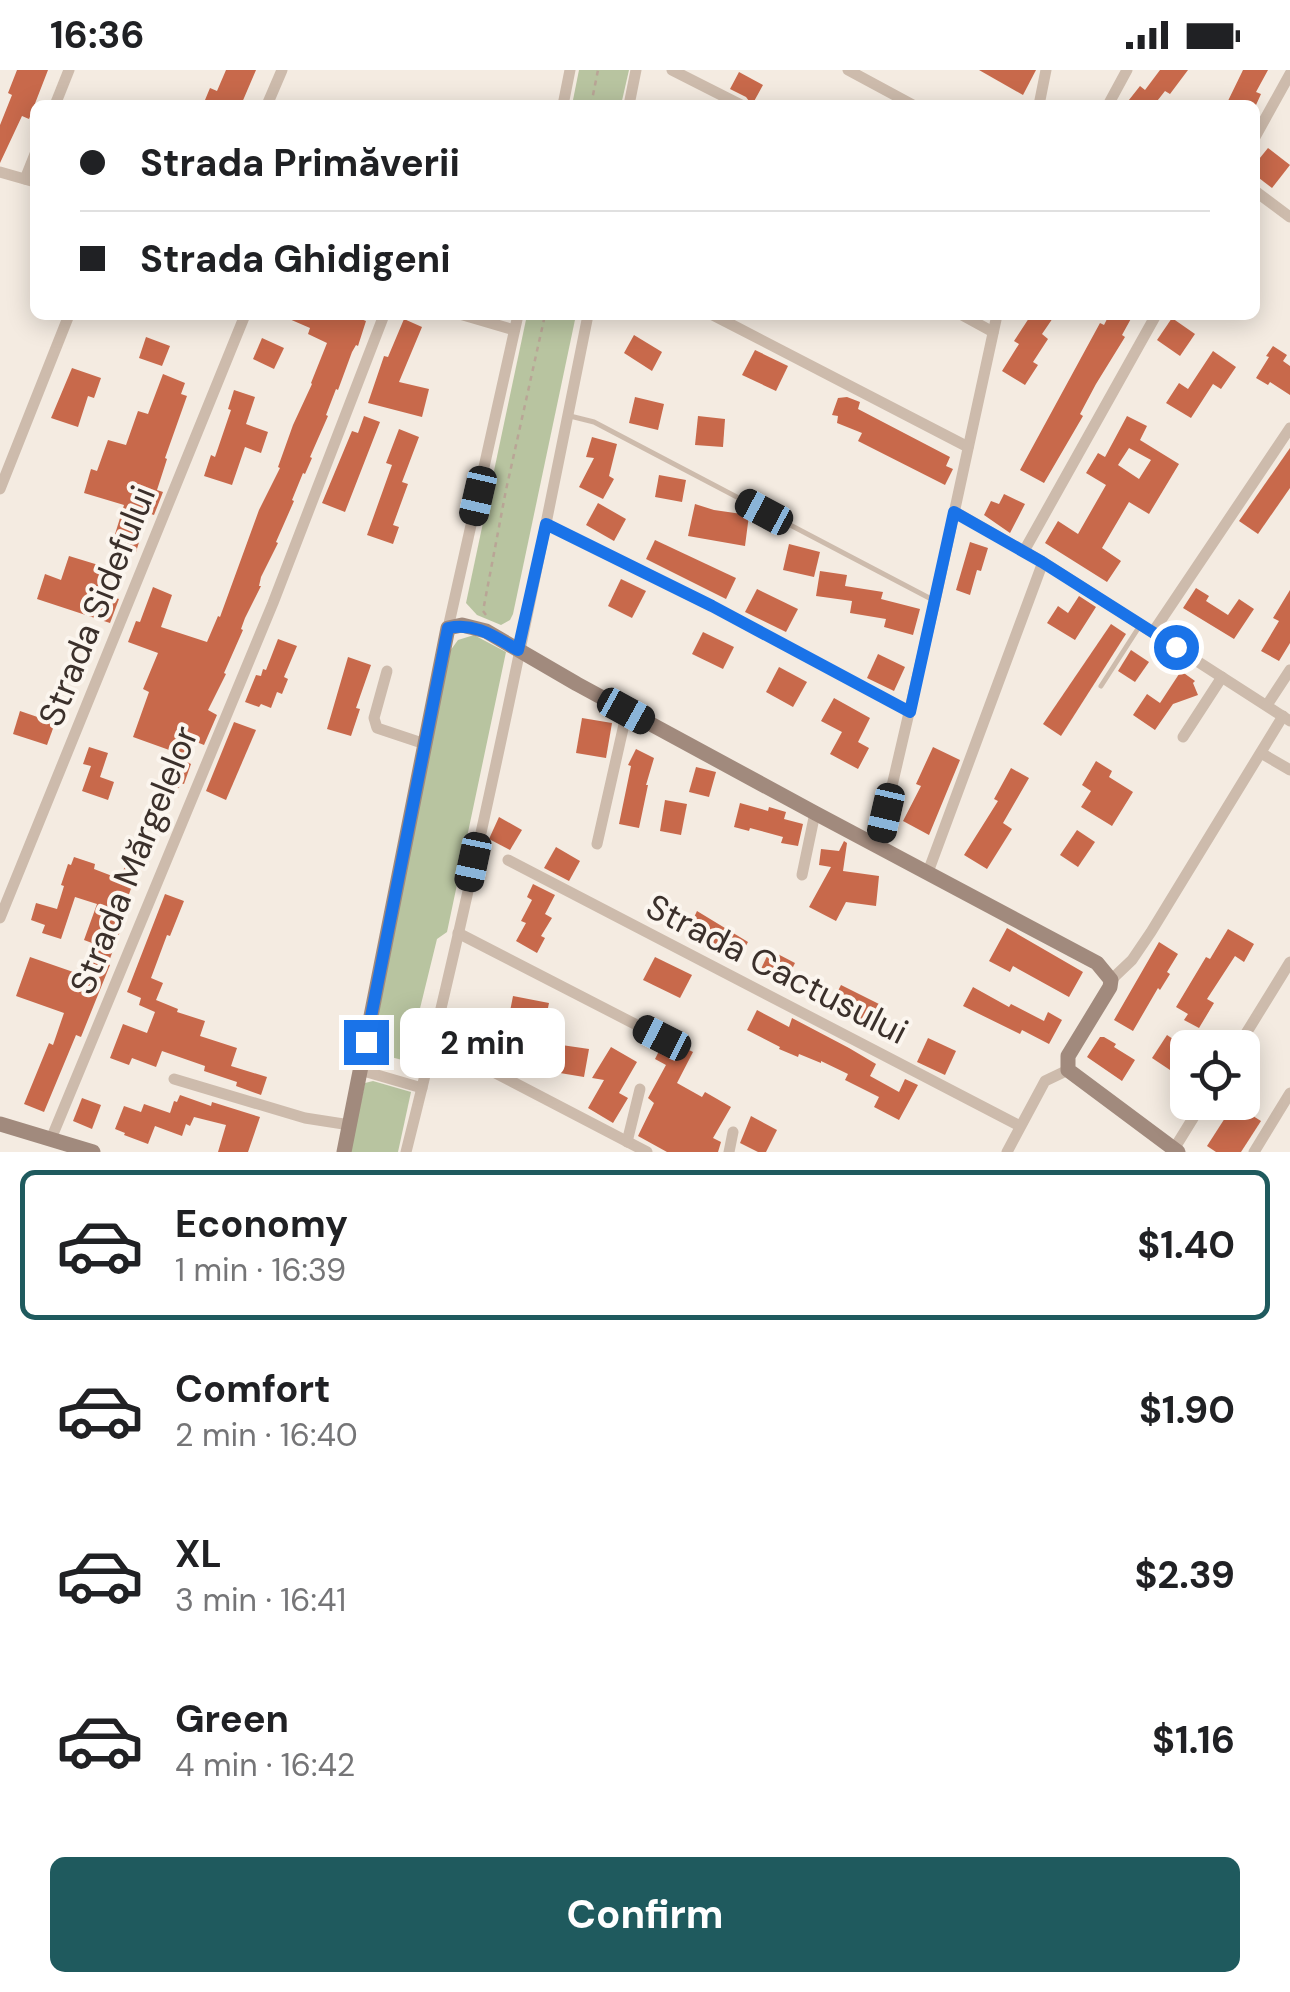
<!DOCTYPE html>
<html lang="en">
<head>
<meta charset="utf-8">
<style>
	body { margin:0; font-family:"DM Sans",sans-serif; background:#f6f6f6; color:#202124; height:100vh; display:flex; flex-direction:column; font-size:38px; white-space:nowrap }
	* { box-sizing:border-box; margin:0 }
	p { font-size:32px; color:#757577 }
	.icon { flex:none; width:55px; height:55px; fill:none; stroke:currentColor; stroke-width:2; stroke-linecap:round; stroke-linejoin:round }
	.map { position:relative; height:1082px; overflow:hidden }
	.details { display:flex; flex-direction:column; background:#fff; flex:1 }
	.details>* { flex:none }
	.guide { position:absolute; left:30px; top:30px; width:1230px; height:220px; border-radius:15px; box-shadow:0 5px 25px #0003; display:grid; align-content:center; height:220px; padding:0 50px; background:#fff }
	.controls { position:absolute; left:1170px; top:960px; display:grid; gap:20px }
	.controls a { display:grid; place-items:center; width:90px; height:90px; border-radius:15px; background:#fff; box-shadow:0 5px 25px #0003; font-size:50px }
	.end { position:absolute; width:45px; height:45px; margin:-22px; border:12px solid #1a73e8; background:#fff; box-shadow:0 0 0 5px #fff }
	.from { border-radius:50% }
	.bubble { position:absolute; height:70px; border-radius:15px; background:#fff; box-shadow:0 5px 25px #0003; font-size:32px; font-weight:700; line-height:70px; text-align:center }
	.car { position:absolute; width:30px; height:60px; margin:-30px -15px; border-radius:12px; box-shadow:0 0 8px 2px #0007; background:linear-gradient(#222 24%,#8ab4d8 0 40%,#222 0 76%,#8ab4d8 0 86%,#222 0) }
	.guide b { display:flex; align-items:center; gap:35px; height:95px; font-size:38px }
	.guide b+b { border-top:2px solid #e0e0e0 }
	.guide i { width:25px; height:25px; background:#202124 }
	ul { padding:18px 0 0; list-style:none }
	li { display:flex; align-items:center; gap:30px; height:150px; margin:0 20px 15px; padding:0 30px; border:5px solid transparent; border-radius:15px }
	li div { flex:1 }
	li b { display:block; font-size:38px }
	li em { font-style:normal; font-weight:700 }
	li.current { border-color:#1f5a5e }
	li>.icon { width:90px; height:90px; stroke-width:1.5 }
	.button { display:flex; gap:20px; margin-top:auto; padding:20px 50px }
	.button a { flex:1; height:115px; border-radius:15px; background:#1f5a5e; color:#fff; font-size:40px; font-weight:700; line-height:115px; text-align:center }
	.status { display:flex; justify-content:space-between; align-items:center; height:70px; padding:0 50px; background:#fff; direction:ltr }
	.status svg { height:28px; fill:currentColor }
	.map>svg:first-child { display:block }
	.green { fill:#b8c4a0 }
	.building { fill:#c8694b; fill-rule:evenodd }
	.lines { fill:none; stroke-linecap:round; stroke-linejoin:round }
	.path { stroke:#b9a596; stroke-width:2.5; stroke-dasharray:5 5; stroke-linecap:butt }
	.lane { stroke:#cdbbac; stroke-width:5 }
	.street { stroke:#cdbbac; stroke-width:11 }
	.secondary { stroke:#a18a7d; stroke-width:15 }
	.route { stroke:#1a73e8; stroke-width:12 }
	.labels { text-anchor:middle; dominant-baseline:central; stroke-width:8; stroke-linejoin:round; paint-order:stroke }
	.street-label { font-size:35px; fill:#3b302b; stroke:#fbf5ee }
</style>
</head>
<body>
<div class="status"><b>16:36</b><svg viewBox="0 0 49 12"><path d="M0 12V9h3v3zM5 12V6h3v6zM10 12V3h3v9zM15 12V0h3v12zM26 1h20v11H26zM47 4h2v5h-2z"/></svg></div>
<div class="map">
<svg width="1290" height="1082" viewBox="0 0 1290 1082">
	<rect width="100%" height="100%" fill="#f4ebe1"/>
	<g class="green">
		<path d="M 579,0 L 629,0 L 621,35 L 572,35 Z"/>
		<path d="M 527,245 L 576,245 L 513,544 L 510,550 L 501,555 L 477,545 L 466,533 Z"/>
		<path d="M 474,565 L 506,582 L 447,862 L 437,869 L 413,967 L 422,977 L 418,994 L 371,982 L 450,581 L 458,570 Z"/>
		<path d="M 373,1011 L 411,1022 L 398,1082 L 350,1082 L 365,1013 Z"/>
	</g>
	<g class="building">
		<path d="M 17,0 L 48,0 L 29,49 L 22,46 L 0,93 L 0,55 L 12,25 L 8,23 Z"/>
		<path d="M 226,0 L 256,0 L 241,35 L 210,35 L 212,32 L 205,30 L 210,18 L 217,21 Z"/>
		<path d="M 979,0 L 1036,0 L 1023,25 Z"/>
		<path d="M 1160,0 L 1188,0 L 1170,24 L 1165,21 L 1154,35 L 1125,35 L 1140,16 L 1145,20 Z"/>
		<path d="M 1243,0 L 1268,0 L 1256,22 L 1261,24 L 1256,35 L 1226,35 Z"/>
		<path d="M 739,2 L 763,15 L 752,35 L 746,27 L 730,19 Z"/>
		<path d="M 1268,78 L 1290,95 L 1272,118 L 1255,105 L 1255,94 Z"/>
		<path d="M 280,245 L 351,245 L 366,251 L 358,276 L 356,275 L 352,282 L 338,320 L 336,319 L 326,345 L 328,346 L 310,387 L 312,388 L 305,404 L 303,403 L 292,430 L 294,431 L 276,472 L 278,473 L 261,507 L 259,516 L 261,516 L 245,548 L 241,559 L 243,560 L 224,603 L 226,604 L 208,640 L 217,645 L 204,675 L 194,671 L 187,692 L 191,694 L 184,714 L 180,713 L 179,718 L 162,712 L 172,681 L 133,667 L 149,622 L 143,619 L 158,583 L 128,572 L 136,551 L 140,552 L 153,517 L 172,525 L 161,557 L 207,572 L 218,546 L 220,547 L 259,440 L 280,398 L 278,397 L 293,355 L 312,314 L 311,313 L 327,273 L 308,264 L 310,258 Z"/>
		<path d="M 1031,245 L 1055,245 L 1042,264 L 1048,269 L 1033,292 L 1038,295 L 1025,315 L 1002,301 L 1019,274 L 1014,271 Z"/>
		<path d="M 1109,245 L 1133,245 L 1122,265 L 1125,267 L 1096,314 L 1080,344 L 1083,346 L 1044,413 L 1020,400 L 1100,253 L 1104,255 Z"/>
		<path d="M 1172,248 L 1195,264 L 1180,286 L 1157,270 Z"/>
		<path d="M 404,249 L 422,257 L 399,312 L 429,319 L 422,347 L 368,333 L 384,286 L 388,287 Z"/>
		<path d="M 634,265 L 662,282 L 652,301 L 624,283 Z"/>
		<path d="M 146,267 L 170,276 L 162,296 L 139,288 Z"/>
		<path d="M 262,268 L 284,278 L 274,299 L 253,289 Z"/>
		<path d="M 1273,276 L 1287,285 L 1283,291 L 1290,296 L 1290,325 L 1270,312 L 1268,315 L 1256,308 L 1269,287 L 1266,286 Z"/>
		<path d="M 755,280 L 788,296 L 776,321 L 742,305 Z"/>
		<path d="M 1213,281 L 1236,297 L 1221,319 L 1213,314 L 1191,348 L 1166,333 L 1179,313 L 1188,319 Z"/>
		<path d="M 72,298 L 101,308 L 94,328 L 88,326 L 78,357 L 51,348 Z"/>
		<path d="M 163,304 L 185,313 L 181,324 L 187,326 L 165,388 L 167,389 L 157,420 L 163,422 L 154,445 L 148,443 L 136,482 L 112,474 L 124,435 L 84,423 L 91,399 L 97,401 L 108,370 L 126,375 L 138,341 L 148,344 Z"/>
		<path d="M 234,320 L 255,327 L 246,354 L 268,362 L 261,383 L 245,377 L 232,415 L 204,406 L 211,385 L 215,387 L 231,340 L 228,339 Z"/>
		<path d="M 635,327 L 664,334 L 658,360 L 629,353 Z"/>
		<path d="M 847,327 L 860,332 L 858,339 L 950,387 L 946,396 L 953,399 L 945,415 L 858,371 L 862,363 L 837,353 L 838,346 L 832,345 L 838,328 Z"/>
		<path d="M 364,346 L 380,352 L 345,442 L 322,433 L 352,361 L 358,363 Z"/>
		<path d="M 698,346 L 725,349 L 723,377 L 695,375 Z"/>
		<path d="M 1127,346 L 1147,356 L 1140,370 L 1179,394 L 1149,444 L 1129,432 L 1102,478 L 1121,491 L 1107,512 L 1045,473 L 1058,451 L 1078,464 L 1106,415 L 1086,403 L 1098,383 L 1105,387 ZM 1129,378 L 1151,390 L 1139,409 L 1118,395 Z"/>
		<path d="M 399,359 L 419,367 L 402,412 L 408,414 L 393,455 L 399,457 L 393,474 L 367,465 L 392,395 L 386,393 Z"/>
		<path d="M 592,367 L 617,374 L 609,406 L 614,409 L 603,429 L 579,417 L 594,388 L 586,387 Z"/>
		<path d="M 1290,378 L 1290,418 L 1258,464 L 1239,451 Z"/>
		<path d="M 659,405 L 686,410 L 682,432 L 655,427 Z"/>
		<path d="M 1004,424 L 1025,434 L 1010,463 L 984,445 L 991,431 L 999,434 Z"/>
		<path d="M 598,433 L 626,449 L 614,471 L 586,455 Z"/>
		<path d="M 695,434 L 714,440 L 749,445 L 745,476 L 688,466 Z"/>
		<path d="M 655,470 L 736,508 L 726,529 L 646,489 Z"/>
		<path d="M 970,472 L 988,478 L 981,501 L 977,500 L 970,525 L 956,520 Z"/>
		<path d="M 789,474 L 820,482 L 814,507 L 783,500 Z"/>
		<path d="M 69,486 L 105,497 L 97,522 L 119,529 L 110,553 L 37,529 L 45,504 L 61,510 Z"/>
		<path d="M 820,501 L 847,505 L 845,516 L 883,522 L 881,529 L 920,539 L 913,565 L 884,557 L 886,549 L 850,543 L 852,531 L 816,526 Z"/>
		<path d="M 621,509 L 646,521 L 632,548 L 608,536 Z"/>
		<path d="M 1196,518 L 1209,526 L 1206,531 L 1228,545 L 1239,529 L 1254,539 L 1234,569 L 1183,538 Z"/>
		<path d="M 757,519 L 798,539 L 786,562 L 745,542 Z"/>
		<path d="M 1290,520 L 1290,573 L 1279,591 L 1261,581 L 1279,551 L 1273,548 Z"/>
		<path d="M 1079,526 L 1096,537 L 1075,570 L 1047,553 L 1058,536 L 1068,543 Z"/>
		<path d="M 1111,554 L 1126,564 L 1061,666 L 1043,654 Z"/>
		<path d="M 703,562 L 734,577 L 723,599 L 692,584 Z"/>
		<path d="M 278,569 L 297,576 L 284,607 L 288,609 L 282,624 L 277,622 L 271,638 L 261,634 L 259,637 L 245,632 L 256,605 L 261,606 L 263,599 L 266,600 Z"/>
		<path d="M 1131,580 L 1149,592 L 1135,612 L 1118,601 Z"/>
		<path d="M 878,584 L 905,597 L 894,621 L 867,608 Z"/>
		<path d="M 348,587 L 371,595 L 356,638 L 360,639 L 351,666 L 327,659 Z"/>
		<path d="M 779,597 L 807,612 L 793,637 L 766,622 Z"/>
		<path d="M 1181,601 L 1195,611 L 1193,613 L 1198,625 L 1173,634 L 1155,660 L 1133,645 L 1147,624 L 1160,633 Z"/>
		<path d="M 834,628 L 870,648 L 858,672 L 869,678 L 858,699 L 830,684 L 842,662 L 821,651 Z"/>
		<path d="M 20,641 L 55,653 L 47,675 L 13,664 Z"/>
		<path d="M 582,648 L 612,653 L 606,688 L 576,683 Z"/>
		<path d="M 234,652 L 256,660 L 226,730 L 206,721 Z"/>
		<path d="M 89,677 L 108,683 L 100,707 L 114,712 L 108,730 L 82,721 L 91,696 L 83,694 Z"/>
		<path d="M 933,677 L 960,690 L 929,765 L 903,751 L 921,716 L 916,714 Z"/>
		<path d="M 636,679 L 654,688 L 646,715 L 648,715 L 639,758 L 619,754 L 631,696 L 628,695 Z"/>
		<path d="M 1096,691 L 1112,701 L 1109,707 L 1133,722 L 1112,756 L 1081,737 L 1091,721 L 1082,715 Z"/>
		<path d="M 696,697 L 716,702 L 709,727 L 689,722 Z"/>
		<path d="M 1011,698 L 1029,708 L 1003,753 L 1012,759 L 987,799 L 964,785 L 998,731 L 994,729 Z"/>
		<path d="M 665,730 L 687,734 L 681,765 L 660,761 Z"/>
		<path d="M 740,733 L 768,741 L 769,737 L 786,742 L 784,749 L 803,754 L 798,776 L 781,773 L 783,767 L 750,758 L 749,761 L 734,757 Z"/>
		<path d="M 499,747 L 522,760 L 510,780 L 489,769 Z"/>
		<path d="M 1077,760 L 1095,772 L 1078,797 L 1060,785 Z"/>
		<path d="M 136,767 L 155,774 L 145,799 L 139,797 L 118,854 L 122,856 L 108,894 L 110,895 L 81,967 L 76,965 L 44,1042 L 24,1034 L 49,973 L 53,975 L 64,943 L 16,926 L 30,887 L 79,904 L 92,873 L 84,870 L 97,834 L 75,827 L 61,869 L 42,863 L 45,855 L 31,850 L 36,833 L 57,839 L 64,816 L 61,815 L 68,794 L 71,795 L 74,787 L 95,794 L 94,799 L 120,809 Z"/>
		<path d="M 844,771 L 847,773 L 843,801 L 879,806 L 876,836 L 846,832 L 836,851 L 809,837 L 831,797 L 819,795 L 821,779 L 839,781 Z"/>
		<path d="M 556,777 L 580,791 L 569,811 L 544,798 Z"/>
		<path d="M 533,814 L 555,825 L 545,844 L 552,848 L 541,866 L 545,868 L 537,883 L 516,871 L 526,853 L 521,851 L 532,830 L 527,827 Z"/>
		<path d="M 165,824 L 184,831 L 170,866 L 167,865 L 151,908 L 163,913 L 156,930 L 178,939 L 177,942 L 205,951 L 200,966 L 237,978 L 231,996 L 267,1007 L 261,1025 L 236,1016 L 237,1012 L 204,1001 L 205,996 L 162,981 L 156,997 L 132,988 L 129,995 L 110,988 L 123,954 L 147,963 L 155,942 L 139,935 L 141,928 L 127,922 Z"/>
		<path d="M 697,841 L 748,872 L 738,890 L 716,877 L 717,875 L 688,860 Z"/>
		<path d="M 1007,858 L 1083,902 L 1069,927 L 1013,896 L 1010,902 L 989,891 Z"/>
		<path d="M 1228,859 L 1254,874 L 1244,892 L 1235,886 L 1207,929 L 1214,933 L 1199,958 L 1184,950 L 1188,944 L 1176,937 L 1206,887 L 1210,889 Z"/>
		<path d="M 1159,872 L 1178,884 L 1167,902 L 1170,904 L 1160,920 L 1158,918 L 1133,961 L 1114,950 Z"/>
		<path d="M 770,880 L 795,893 L 785,913 L 760,901 Z"/>
		<path d="M 655,887 L 692,905 L 680,928 L 643,910 Z"/>
		<path d="M 841,915 L 879,934 L 868,956 L 830,936 Z"/>
		<path d="M 973,917 L 1009,937 L 1011,934 L 1044,951 L 1048,942 L 1062,950 L 1049,974 L 1022,960 L 1020,964 L 963,936 Z"/>
		<path d="M 513,926 L 549,933 L 541,972 L 589,979 L 584,1007 L 548,1001 L 550,991 L 502,982 Z"/>
		<path d="M 757,940 L 789,957 L 792,948 L 849,978 L 876,994 L 870,1006 L 899,1022 L 905,1009 L 918,1015 L 899,1050 L 874,1037 L 879,1027 L 845,1010 L 848,1004 L 821,991 L 821,993 L 799,984 L 798,987 L 779,979 L 780,977 L 747,960 Z"/>
		<path d="M 1167,965 L 1188,979 L 1173,1002 L 1152,988 Z"/>
		<path d="M 1100,967 L 1104,967 L 1116,974 L 1114,977 L 1135,990 L 1122,1011 L 1087,987 Z"/>
		<path d="M 928,968 L 956,981 L 945,1005 L 917,992 Z"/>
		<path d="M 671,971 L 693,982 L 677,1013 L 702,1027 L 705,1022 L 731,1037 L 713,1068 L 721,1072 L 718,1082 L 667,1082 L 638,1066 L 654,1033 L 648,1028 L 666,995 L 655,989 L 661,977 L 666,976 Z"/>
		<path d="M 611,977 L 637,992 L 619,1023 L 628,1028 L 613,1053 L 588,1038 L 604,1010 L 592,1008 Z"/>
		<path d="M 180,1025 L 211,1036 L 212,1032 L 260,1047 L 248,1082 L 218,1082 L 226,1055 L 194,1047 L 190,1056 L 186,1054 L 182,1066 L 155,1056 L 148,1074 L 124,1065 L 125,1063 L 115,1059 L 124,1036 L 141,1042 L 144,1034 L 170,1043 L 174,1031 L 177,1032 Z"/>
		<path d="M 82,1028 L 101,1035 L 92,1059 L 73,1051 Z"/>
		<path d="M 1234,1034 L 1261,1051 L 1241,1082 L 1216,1082 L 1207,1076 Z"/>
		<path d="M 751,1046 L 777,1060 L 766,1082 L 758,1082 L 740,1073 Z"/>
	</g>
	<g class="lines">
		<g class="path">
			<path d="M 591,35 L 598,0"/>
			<path d="M 486,545 L 483,541 L 506,420 L 545,245"/>
		</g>
		<g class="lane">
			<path d="M 570,346 L 594,352 L 935,531"/>
			<path d="M 548,456 L 712,537 L 908,640"/>
			<path d="M 1101,616 L 1139,557"/>
		</g>
		<g class="street">
			<path d="M 672,0 L 741,35"/>
			<path d="M 848,0 L 913,35"/>
			<path d="M 55,35 L 69,0"/>
			<path d="M 267,35 L 282,0"/>
			<path d="M 563,35 L 570,0"/>
			<path d="M 629,35 L 636,0"/>
			<path d="M 1039,35 L 1046,0"/>
			<path d="M 1108,35 L 1127,0"/>
			<path d="M 1255,67 L 1290,4"/>
			<path d="M 0,102 L 35,112"/>
			<path d="M 25,109 L 35,84"/>
			<path d="M 1255,121 L 1290,147"/>
			<path d="M 463,245 L 514,260"/>
			<path d="M 713,245 L 968,377"/>
			<path d="M 962,245 L 993,262"/>
			<path d="M 0,419 L 69,245"/>
			<path d="M 955,442 L 1043,492 L 1290,651"/>
			<path d="M 1024,481 L 1156,245"/>
			<path d="M 448,558 L 518,245"/>
			<path d="M 1153,562 L 1290,358"/>
			<path d="M 387,601 L 374,648 L 377,658 L 425,674"/>
			<path d="M 1267,635 L 1290,600"/>
			<path d="M 1183,667 L 1222,607"/>
			<path d="M 1261,683 L 1290,700"/>
			<path d="M 597,774 L 627,641"/>
			<path d="M 878,776 L 935,531 L 997,245"/>
			<path d="M 508,790 L 1020,1056"/>
			<path d="M 928,802 L 1043,492"/>
			<path d="M 802,805 L 815,743"/>
			<path d="M 0,848 L 245,245"/>
			<path d="M 458,863 L 662,968"/>
			<path d="M 1111,910 L 1132,890 L 1151,862 L 1283,646"/>
			<path d="M 434,971 L 647,1082"/>
			<path d="M 1237,978 L 1290,892"/>
			<path d="M 360,1000 L 422,1018"/>
			<path d="M 174,1009 L 305,1048 L 350,1055"/>
			<path d="M 51,1069 L 273,533 L 384,245"/>
			<path d="M 627,1072 L 640,1019"/>
			<path d="M 1174,1079 L 1203,1032"/>
			<path d="M 406,1082 C 476,805 532,525 588,245"/>
			<path d="M 729,1082 L 733,1062"/>
			<path d="M 1007,1082 L 1045,1011 L 1068,1000"/>
			<path d="M 1254,1082 L 1290,1023"/>
		</g>
		<g class="secondary">
			<path d="M 0,1054 L 93,1082"/>
			<path d="M 344,1082 L 448,558 L 462,555 L 486,561 L 577,614 L 815,743 L 1097,893 L 1111,910 L 1110,917 L 1068,986 L 1068,1000 L 1178,1082"/>
		</g>
	</g>
	<g class="lines">
		<path class="route" d="M 366,972 L 448,558 C 476,552 495,567 518,580 L 546,454 L 712,536 L 910,642 L 954,442 L 1042,492 L 1176,577"/>
	</g>
	<g class="labels">
		<g class="street-label">
			<text transform="translate(97 536) rotate(-68)">Strada Sidefului</text>
			<text transform="translate(134 790) rotate(-68)">Strada Mărgelelor</text>
			<text transform="translate(777 899) rotate(27)">Strada Cactusului</text>
		</g>
	</g>
</svg>
<div class="controls">
<a><svg class="icon" aria-label="locate" viewBox="0 0 24 24"><circle cx="12" cy="12" r="6"/><path d="M12 2v4M12 18v4M2 12h4M18 12h4"/></svg></a>
</div>
<i class="end from" style="left:1176px;top:577px"></i>
<i class="end" style="left:366px;top:972px"></i>
<div class="bubble" style="left:400px;top:938px;width:165px">2 min</div>
<i class="car" style="left:478px;top:426px;rotate:193deg"></i>
<i class="car" style="left:764px;top:442px;rotate:298deg"></i>
<i class="car" style="left:626px;top:641px;rotate:119deg"></i>
<i class="car" style="left:886px;top:743px;rotate:193deg"></i>
<i class="car" style="left:473px;top:792px;rotate:192deg"></i>
<i class="car" style="left:662px;top:968px;rotate:297deg"></i>
<div class="guide">
<b><i class="from"></i>Strada Primăverii</b>
<b><i></i>Strada Ghidigeni</b>
</div>
</div>
<section class="details">
<ul>
<li class="current"><svg class="icon" aria-label="car" viewBox="0 0 24 24"><path d="M5 17H2v-5l4-1 3-4h7l3 4 3 1v5h-3M9 17h6M6 11h13"/><circle cx="7" cy="17" r="2"/><circle cx="17" cy="17" r="2"/></svg><div><b>Economy</b><p>1 min · 16:39</p></div><em>$1.40</em></li>
<li><svg class="icon" aria-label="car" viewBox="0 0 24 24"><path d="M5 17H2v-5l4-1 3-4h7l3 4 3 1v5h-3M9 17h6M6 11h13"/><circle cx="7" cy="17" r="2"/><circle cx="17" cy="17" r="2"/></svg><div><b>Comfort</b><p>2 min · 16:40</p></div><em>$1.90</em></li>
<li><svg class="icon" aria-label="car" viewBox="0 0 24 24"><path d="M5 17H2v-5l4-1 3-4h7l3 4 3 1v5h-3M9 17h6M6 11h13"/><circle cx="7" cy="17" r="2"/><circle cx="17" cy="17" r="2"/></svg><div><b>XL</b><p>3 min · 16:41</p></div><em>$2.39</em></li>
<li><svg class="icon" aria-label="car" viewBox="0 0 24 24"><path d="M5 17H2v-5l4-1 3-4h7l3 4 3 1v5h-3M9 17h6M6 11h13"/><circle cx="7" cy="17" r="2"/><circle cx="17" cy="17" r="2"/></svg><div><b>Green</b><p>4 min · 16:42</p></div><em>$1.16</em></li>
</ul>
<div class="button"><a>Confirm</a></div>
</section>
</body>
</html>
